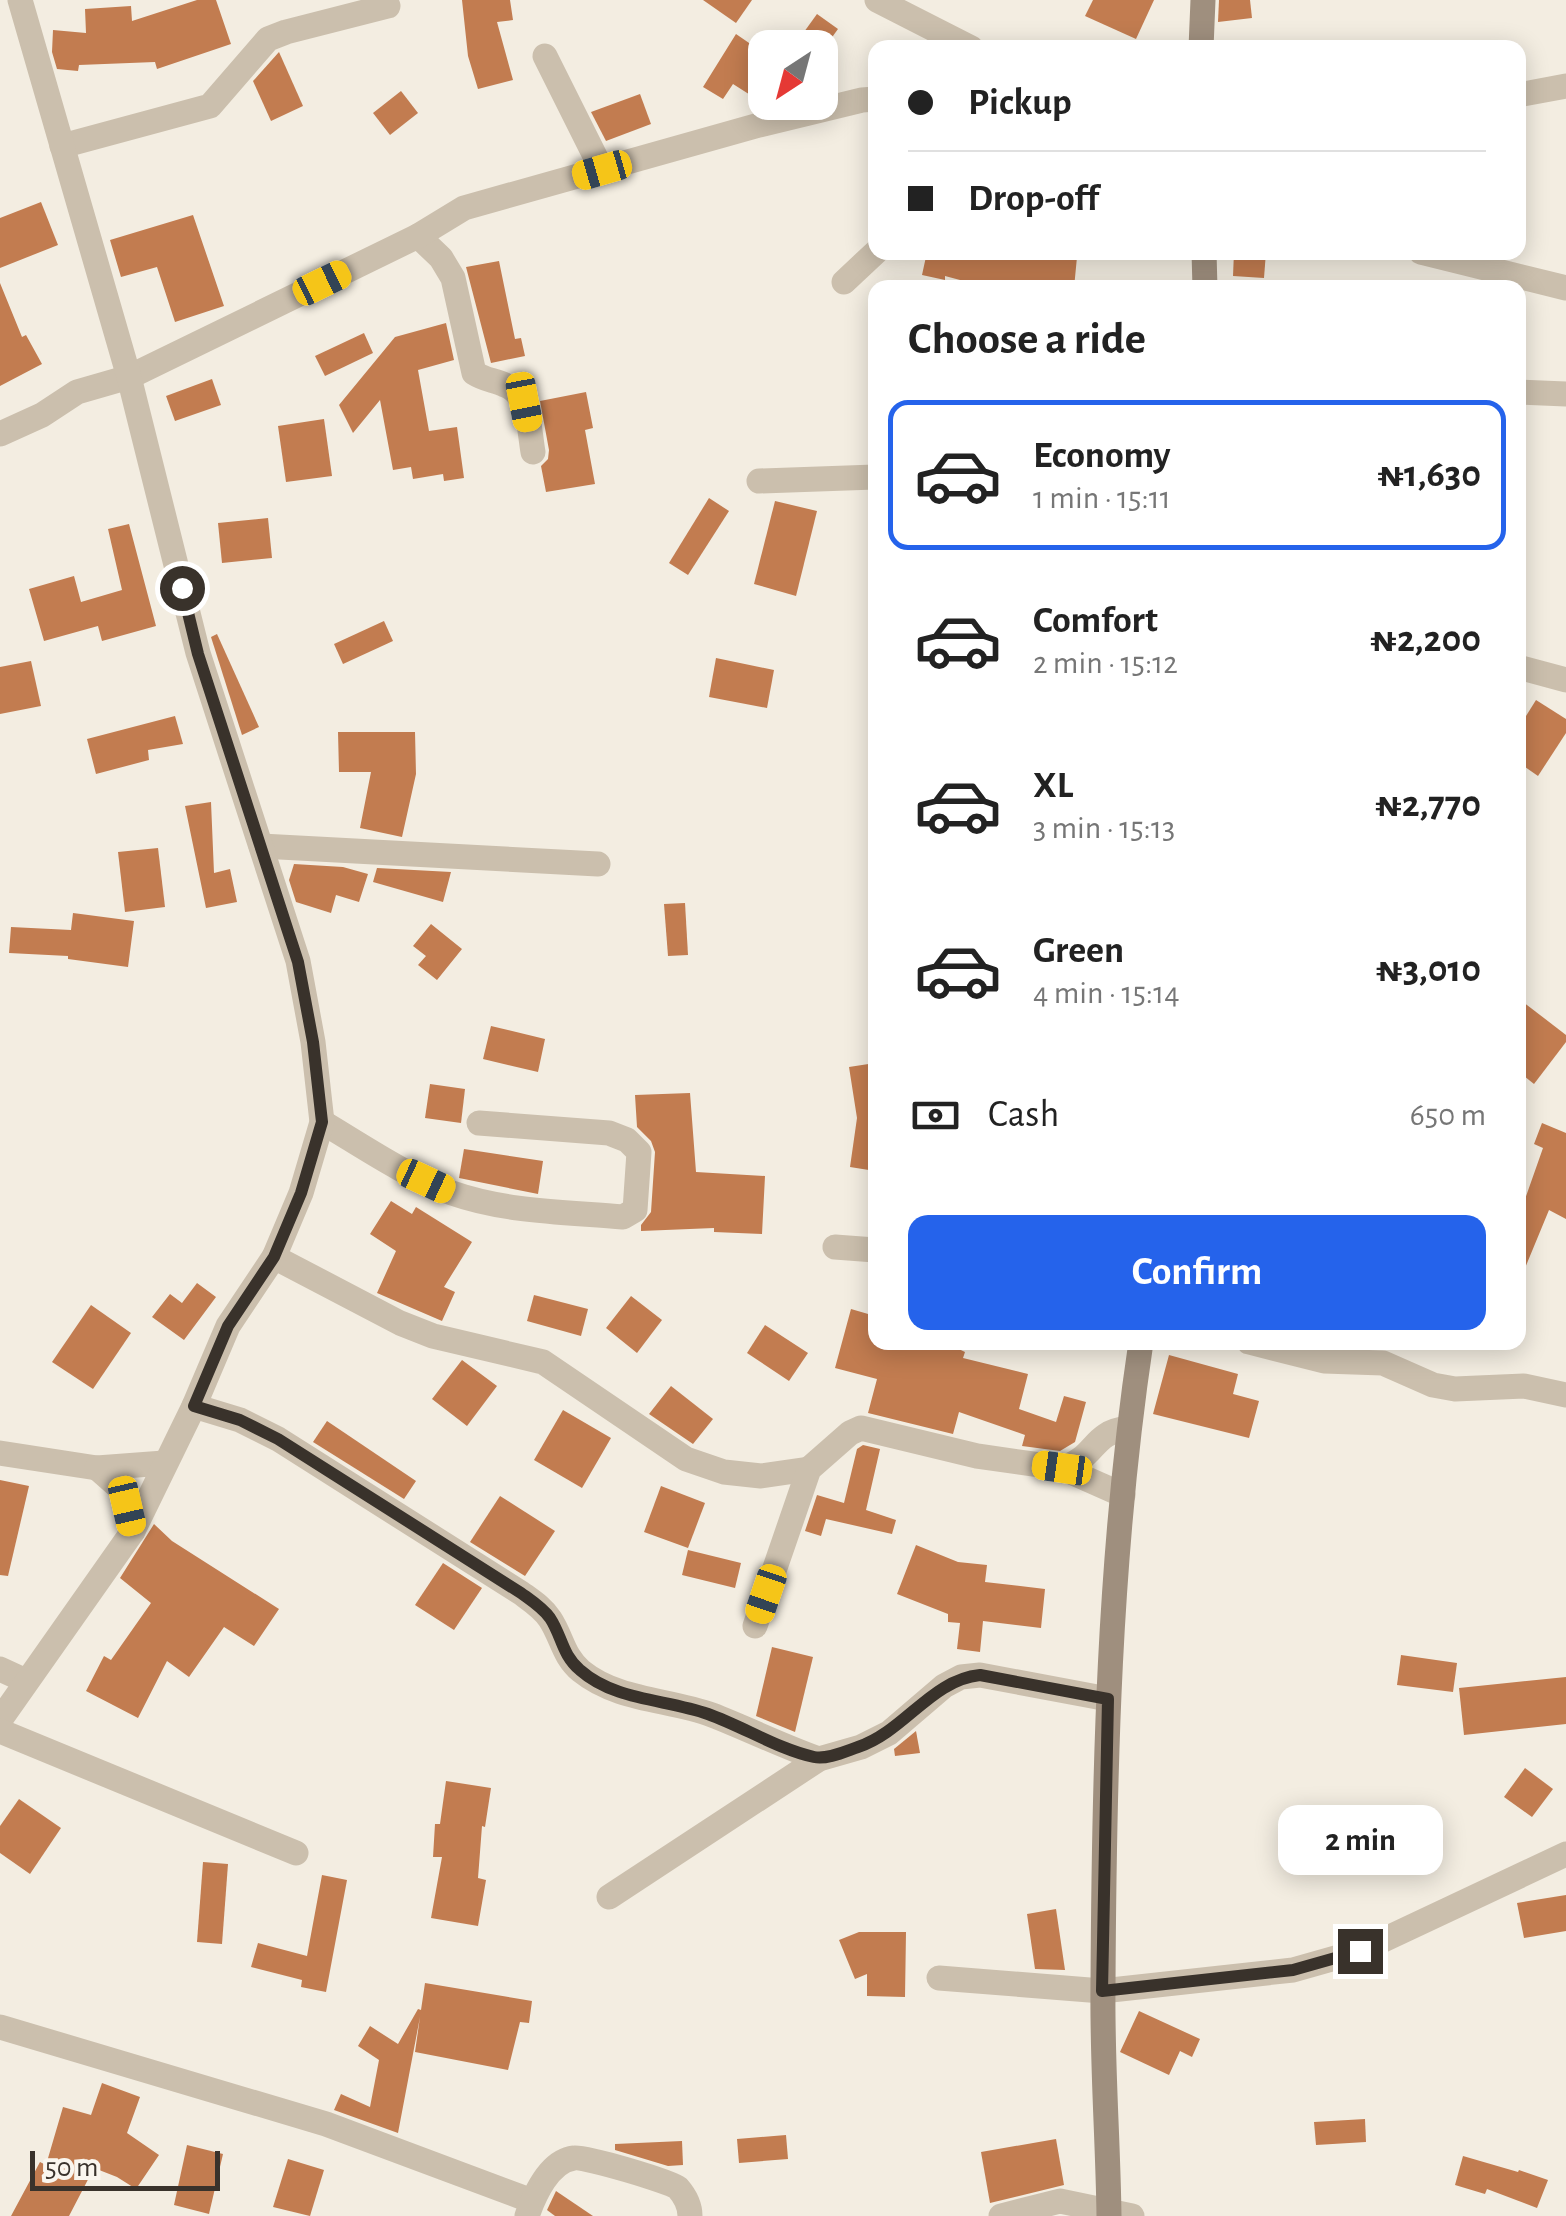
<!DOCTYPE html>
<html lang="en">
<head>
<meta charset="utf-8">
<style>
	body { margin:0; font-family:"Alegreya Sans",sans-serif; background:#f6f6f6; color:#222; height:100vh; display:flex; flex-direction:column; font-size:38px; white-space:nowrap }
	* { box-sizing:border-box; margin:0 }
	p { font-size:32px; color:#767676 }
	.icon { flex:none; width:55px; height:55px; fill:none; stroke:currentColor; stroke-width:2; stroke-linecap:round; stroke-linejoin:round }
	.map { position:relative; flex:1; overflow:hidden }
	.drawer { position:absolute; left:868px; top:280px; width:658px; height:1070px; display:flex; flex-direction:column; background:#fff; border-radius:20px; box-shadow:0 5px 25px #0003 }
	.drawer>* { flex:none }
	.guide { position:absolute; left:868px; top:40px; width:658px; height:220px; border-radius:20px; box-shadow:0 5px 25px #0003; display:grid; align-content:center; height:220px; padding:0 40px; background:#fff }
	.needle { width:65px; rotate:216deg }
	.tools { position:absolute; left:748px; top:30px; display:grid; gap:20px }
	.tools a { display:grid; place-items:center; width:90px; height:90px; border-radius:20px; background:#fff; box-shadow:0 5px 25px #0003; font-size:50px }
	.scale { position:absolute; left:30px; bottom:25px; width:190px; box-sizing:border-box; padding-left:10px; border:5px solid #39322b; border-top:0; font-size:28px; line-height:35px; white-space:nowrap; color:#39322b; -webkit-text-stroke:8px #faf6ee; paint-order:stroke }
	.end { position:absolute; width:45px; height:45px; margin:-22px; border:12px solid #39322b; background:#fff; box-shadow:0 0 0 5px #fff }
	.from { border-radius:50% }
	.bubble { position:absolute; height:70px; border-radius:20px; background:#fff; box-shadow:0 5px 25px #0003; font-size:32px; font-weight:600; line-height:70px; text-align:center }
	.car { position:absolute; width:30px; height:60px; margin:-30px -15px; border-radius:12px; box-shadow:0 0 8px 2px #0007; background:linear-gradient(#f5c518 24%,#345 0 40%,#f5c518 0 76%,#345 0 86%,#f5c518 0) }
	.guide b { display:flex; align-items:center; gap:35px; height:95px; font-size:38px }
	.guide b+b { border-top:2px solid #e0e0e0 }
	.guide i { width:25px; height:25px; background:#222 }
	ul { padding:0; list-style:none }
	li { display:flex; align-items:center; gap:30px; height:150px; margin:0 20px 15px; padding:0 20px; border:5px solid transparent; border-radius:20px }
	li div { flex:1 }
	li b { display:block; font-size:38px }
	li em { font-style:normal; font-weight:600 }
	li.current { border-color:#2563eb }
	li>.icon { width:90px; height:90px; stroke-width:1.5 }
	h2 { padding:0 40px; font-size:45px; line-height:120px }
	.pay { display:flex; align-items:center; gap:25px; height:110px; padding:0 40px; font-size:38px }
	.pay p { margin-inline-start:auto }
	.button { display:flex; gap:20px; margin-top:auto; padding:20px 40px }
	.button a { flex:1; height:115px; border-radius:20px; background:#2563eb; color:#fff; font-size:40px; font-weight:600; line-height:115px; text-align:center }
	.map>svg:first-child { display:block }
	.building { fill:#c27c50 }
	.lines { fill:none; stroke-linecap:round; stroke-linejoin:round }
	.street { stroke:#cbbfad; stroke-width:25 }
	.secondary { stroke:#9f8f7e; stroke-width:25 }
	.route { stroke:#39322b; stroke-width:12 }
</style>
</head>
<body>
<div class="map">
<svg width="1566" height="2216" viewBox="0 0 1566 2216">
	<rect width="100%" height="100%" fill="#f3ede1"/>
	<g class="building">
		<path d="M 197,0 L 216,0 L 231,44 L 157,69 L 155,62 L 79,65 L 78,71 L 57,69 L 52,52 L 53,30 L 86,33 L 85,9 L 131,6 L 132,21 Z"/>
		<path d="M 462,0 L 510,0 L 513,20 L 497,22 L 513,80 L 478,89 L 468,56 Z"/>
		<path d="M 703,0 L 752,0 L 736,23 Z"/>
		<path d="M 1093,0 L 1154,0 L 1136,39 L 1085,16 Z"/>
		<path d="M 1219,0 L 1250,0 L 1252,18 L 1218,22 Z"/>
		<path d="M 817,14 L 838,29 L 825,47 L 804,32 Z"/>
		<path d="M 736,34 L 765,54 L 765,83 L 755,98 L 733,84 L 723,99 L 703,87 Z"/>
		<path d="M 279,52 L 303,106 L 271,121 L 253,81 Z"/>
		<path d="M 401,91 L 418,113 L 390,135 L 373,113 Z"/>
		<path d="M 640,94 L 651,124 L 606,141 L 591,112 Z"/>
		<path d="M 41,202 L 58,245 L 0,268 L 0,218 Z"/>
		<path d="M 193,215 L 224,306 L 175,322 L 157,267 L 121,277 L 110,240 Z"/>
		<path d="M 927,252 L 1031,252 L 1077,257 L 1074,288 L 990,288 L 945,276 L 945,280 L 922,275 Z"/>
		<path d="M 1234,252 L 1266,252 L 1264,278 L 1233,276 Z"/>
		<path d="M 499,261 L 515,339 L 521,338 L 525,356 L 491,363 L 466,267 Z"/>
		<path d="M 0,283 L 22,337 L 26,335 L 42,364 L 0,386 Z"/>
		<path d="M 446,323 L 454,360 L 418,370 L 429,431 L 457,427 L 464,478 L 444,481 L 443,474 L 413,479 L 411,467 L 393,470 L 380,400 L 353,433 L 339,405 L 395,337 Z"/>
		<path d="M 364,333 L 373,353 L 325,376 L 315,356 Z"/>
		<path d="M 212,379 L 221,405 L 175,421 L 166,396 Z"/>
		<path d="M 586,392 L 593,428 L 585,430 L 595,484 L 546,492 L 541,466 L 548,459 L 549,450 L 540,401 Z"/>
		<path d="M 324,419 L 332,476 L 286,482 L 278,426 Z"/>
		<path d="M 709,498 L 729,511 L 688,575 L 669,563 Z"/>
		<path d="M 775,501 L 817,511 L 796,596 L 754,584 Z"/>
		<path d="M 268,518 L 272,558 L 222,563 L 218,523 Z"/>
		<path d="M 129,524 L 156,626 L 102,641 L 98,626 L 44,641 L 29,589 L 74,576 L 81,602 L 122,590 L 108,529 Z"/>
		<path d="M 384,621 L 393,641 L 343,664 L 334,644 Z"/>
		<path d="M 217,634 L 259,727 L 242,735 L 211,637 Z"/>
		<path d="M 716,658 L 774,670 L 767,708 L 709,697 Z"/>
		<path d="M 31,661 L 41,706 L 0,714 L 0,667 Z"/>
		<path d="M 1536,700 L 1566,719 L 1566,733 L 1538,776 L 1518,762 L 1518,729 Z"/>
		<path d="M 175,716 L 183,744 L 148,750 L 149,760 L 96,774 L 87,739 Z"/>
		<path d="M 338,732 L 415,732 L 416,774 L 402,837 L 360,828 L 371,772 L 339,772 Z"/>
		<path d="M 211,802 L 214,873 L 230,869 L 237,902 L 206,908 L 185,806 Z"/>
		<path d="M 158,848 L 165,907 L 125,912 L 118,852 Z"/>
		<path d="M 294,864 L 343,867 L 368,874 L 359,902 L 336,895 L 331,913 L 296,902 L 289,880 Z"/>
		<path d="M 377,868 L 451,872 L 443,902 L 373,882 Z"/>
		<path d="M 685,903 L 688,955 L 668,956 L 664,904 Z"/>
		<path d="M 73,913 L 134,921 L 128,967 L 68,959 L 68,956 L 9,953 L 11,927 L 71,930 Z"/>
		<path d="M 431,924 L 462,949 L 437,980 L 418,965 L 426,956 L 413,946 Z"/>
		<path d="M 1518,998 L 1566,1035 L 1566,1042 L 1534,1084 L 1518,1071 Z"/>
		<path d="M 491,1026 L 545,1039 L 538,1072 L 483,1059 Z"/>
		<path d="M 875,1063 L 875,1171 L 850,1167 L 857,1118 L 849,1067 Z"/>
		<path d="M 430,1084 L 465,1089 L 461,1123 L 425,1118 Z"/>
		<path d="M 690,1093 L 696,1172 L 765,1176 L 762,1234 L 714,1232 L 714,1228 L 641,1231 L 641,1225 L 651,1212 L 655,1152 L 651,1141 L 637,1127 L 635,1095 Z"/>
		<path d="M 1542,1123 L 1566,1133 L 1566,1219 L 1549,1210 L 1518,1285 L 1518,1219 L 1543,1148 L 1534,1144 Z"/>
		<path d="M 464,1149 L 543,1161 L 538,1194 L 459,1178 Z"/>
		<path d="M 391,1201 L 412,1214 L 416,1207 L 472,1242 L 444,1287 L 455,1292 L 442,1321 L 377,1293 L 396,1251 L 370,1234 Z"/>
		<path d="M 197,1283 L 216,1297 L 184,1340 L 152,1317 L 170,1294 L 182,1303 Z"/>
		<path d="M 534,1295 L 588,1309 L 581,1336 L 527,1321 Z"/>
		<path d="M 631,1296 L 662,1320 L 637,1353 L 606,1328 Z"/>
		<path d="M 91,1305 L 131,1333 L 93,1389 L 52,1362 Z"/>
		<path d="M 851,1309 L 875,1316 L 875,1342 L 944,1342 L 965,1352 L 963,1358 L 1028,1374 L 1019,1409 L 1056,1422 L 1064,1396 L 1086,1402 L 1075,1442 L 1060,1451 L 1022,1446 L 1025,1435 L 959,1412 L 953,1434 L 868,1413 L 877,1379 L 835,1368 Z"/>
		<path d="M 765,1325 L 808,1353 L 789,1381 L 747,1353 Z"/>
		<path d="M 1169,1355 L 1238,1374 L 1233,1394 L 1259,1401 L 1249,1438 L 1153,1414 Z"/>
		<path d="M 462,1360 L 497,1386 L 467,1426 L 432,1399 Z"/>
		<path d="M 671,1386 L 713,1419 L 693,1444 L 649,1414 Z"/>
		<path d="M 563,1410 L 611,1438 L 582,1488 L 534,1460 Z"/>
		<path d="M 327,1421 L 416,1481 L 404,1499 L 313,1442 Z"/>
		<path d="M 863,1445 L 880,1449 L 866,1510 L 896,1520 L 892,1534 L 826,1519 L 821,1536 L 805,1531 L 817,1495 L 844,1503 L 857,1449 Z"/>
		<path d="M 0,1480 L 29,1486 L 8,1576 L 0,1575 Z"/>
		<path d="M 661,1486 L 705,1503 L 688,1548 L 644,1532 Z"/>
		<path d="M 500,1496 L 555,1531 L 525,1576 L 470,1542 Z"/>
		<path d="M 154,1524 L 172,1541 L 279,1609 L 254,1646 L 224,1627 L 189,1677 L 167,1661 L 138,1718 L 86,1691 L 104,1656 L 111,1660 L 151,1603 L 120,1578 Z"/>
		<path d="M 916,1545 L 958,1562 L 987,1565 L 985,1582 L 1045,1589 L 1041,1628 L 983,1621 L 980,1652 L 957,1649 L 960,1623 L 948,1622 L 948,1614 L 897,1594 Z"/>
		<path d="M 688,1550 L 741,1563 L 735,1588 L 682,1575 Z"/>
		<path d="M 443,1563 L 482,1588 L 454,1630 L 415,1605 Z"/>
		<path d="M 772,1647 L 813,1657 L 795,1732 L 756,1716 Z"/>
		<path d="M 1401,1655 L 1457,1663 L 1453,1692 L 1397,1685 Z"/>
		<path d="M 1566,1677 L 1566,1724 L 1464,1735 L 1459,1688 Z"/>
		<path d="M 916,1731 L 920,1753 L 895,1756 L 894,1749 Z"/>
		<path d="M 1525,1768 L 1553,1789 L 1532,1817 L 1504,1797 Z"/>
		<path d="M 446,1781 L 491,1788 L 485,1827 L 482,1826 L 478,1878 L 486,1880 L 478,1926 L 431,1918 L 442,1857 L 433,1857 L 435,1824 L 440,1824 Z"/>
		<path d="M 19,1799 L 61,1828 L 30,1874 L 0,1853 L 0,1826 Z"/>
		<path d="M 203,1862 L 228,1864 L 222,1944 L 197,1942 Z"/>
		<path d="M 322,1875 L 347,1880 L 326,1992 L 301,1987 L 302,1980 L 251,1967 L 258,1943 L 307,1956 Z"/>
		<path d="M 1566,1895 L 1566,1931 L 1524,1938 L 1517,1903 Z"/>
		<path d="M 1056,1909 L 1065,1970 L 1035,1969 L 1027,1914 Z"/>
		<path d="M 859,1932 L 906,1932 L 905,1997 L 867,1996 L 867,1974 L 855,1979 L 839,1940 Z"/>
		<path d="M 425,1983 L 532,2001 L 529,2023 L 520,2022 L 508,2070 L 415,2052 L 420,2017 L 398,2133 L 334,2110 L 341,2094 L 370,2107 L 379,2060 L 358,2046 L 370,2026 L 398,2044 L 418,2009 L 421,2010 Z"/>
		<path d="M 1139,2011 L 1200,2039 L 1192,2057 L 1180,2051 L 1169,2075 L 1120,2052 Z"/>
		<path d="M 102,2083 L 140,2097 L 127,2133 L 159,2155 L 136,2189 L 117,2177 L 94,2168 L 69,2216 L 11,2216 L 40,2162 L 46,2165 L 63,2107 L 91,2115 Z"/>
		<path d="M 1365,2119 L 1366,2142 L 1316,2145 L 1314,2122 Z"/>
		<path d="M 786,2135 L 788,2159 L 739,2163 L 737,2139 Z"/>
		<path d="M 1056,2139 L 1064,2185 L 990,2203 L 981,2152 Z"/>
		<path d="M 682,2141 L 683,2165 L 668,2166 L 615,2150 L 615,2144 Z"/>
		<path d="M 187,2145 L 223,2154 L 209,2214 L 174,2205 Z"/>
		<path d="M 1463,2156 L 1518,2172 L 1519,2170 L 1548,2180 L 1537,2208 L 1487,2189 L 1485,2194 L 1455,2185 Z"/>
		<path d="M 288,2159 L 324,2170 L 310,2216 L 273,2207 Z"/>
		<path d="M 556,2191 L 593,2216 L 555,2216 L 547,2210 Z"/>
	</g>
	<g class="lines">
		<g class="street">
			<path d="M 877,0 L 971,48"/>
			<path d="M 545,56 L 602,170"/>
			<path d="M 1518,95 L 1566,86"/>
			<path d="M 62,146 L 210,106 L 268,39 L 286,32 L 388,6"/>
			<path d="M 418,236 L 441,258 L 453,278 L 474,373 C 485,380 494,380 505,385 C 530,394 529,430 533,452"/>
			<path d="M 1421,252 L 1566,288"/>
			<path d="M 844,282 L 876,252"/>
			<path d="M 1518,392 L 1566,394"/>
			<path d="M 0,434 L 42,415 L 77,392 L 129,377 L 418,236 L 464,208 L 759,125 L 862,100 L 875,99"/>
			<path d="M 759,481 L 875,477"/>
			<path d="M 1518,667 L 1566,680"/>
			<path d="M 261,846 L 598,864"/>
			<path d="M 322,1122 C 364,1147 406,1176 452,1193 C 506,1212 566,1212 623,1217 L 635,1210 L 639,1152 L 627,1140 L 609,1133 L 479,1123"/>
			<path d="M 835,1247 L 875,1250"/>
			<path d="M 274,1257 L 400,1323 L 433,1336 L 543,1362 L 686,1459 L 724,1472 L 761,1476 L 809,1469"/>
			<path d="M 1249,1342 L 1324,1361 L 1383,1363 L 1433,1385 L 1455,1389 L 1524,1386 L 1566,1395"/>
			<path d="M 194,1406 L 240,1420 L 278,1439 L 521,1593 C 532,1601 543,1608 550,1619 C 562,1637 563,1656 581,1671 C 618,1701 669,1699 712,1715 C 748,1729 782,1746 819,1759"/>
			<path d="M 0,1453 L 97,1468 L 164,1463"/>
			<path d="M 97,1468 L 123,1491 L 133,1531"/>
			<path d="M 1062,1468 C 1098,1457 1090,1433 1128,1428"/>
			<path d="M 755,1626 L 809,1469 L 850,1433 L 861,1428 L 977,1456 L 1062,1468 L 1123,1495"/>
			<path d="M 0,1669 L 26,1681"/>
			<path d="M 0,1720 L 133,1531 L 194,1406 L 228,1326 L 274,1257 L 301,1193 L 322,1122 L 313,1042 L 298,961 L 198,653 L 129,377 L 20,0"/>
			<path d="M 0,1731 L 296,1853"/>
			<path d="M 609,1897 L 819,1759 L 861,1747 L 889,1733 L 944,1686 L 961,1677 L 980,1675 L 1108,1699"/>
			<path d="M 939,1978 L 1102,1991 L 1293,1970 L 1360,1951 L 1566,1854"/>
			<path d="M 0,2027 L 326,2124 L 532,2201"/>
			<path d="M 527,2216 C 534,2196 549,2161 574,2158 C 585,2156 671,2182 678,2188 C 685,2196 690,2206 690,2216"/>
			<path d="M 1001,2216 L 1060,2201 L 1132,2216"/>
		</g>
		<g class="secondary">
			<path d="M 1201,48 L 1203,0"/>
			<path d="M 1204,252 L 1205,288"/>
			<path d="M 1109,2216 C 1108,2140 1102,2064 1103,1988 C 1104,1773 1109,1555 1141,1342"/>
		</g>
	</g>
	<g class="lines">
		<path class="route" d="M 182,588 L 198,654 L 298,962 L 313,1042 L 322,1122 L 301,1193 L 274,1257 L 228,1326 L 194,1406 L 240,1420 L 278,1439 L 521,1593 C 532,1601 543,1608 550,1618 C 562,1636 562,1655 580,1670 C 615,1701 666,1699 708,1714 C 744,1727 778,1749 814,1757 C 827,1760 846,1751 858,1747 C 905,1731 931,1680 980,1675 L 1108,1699 L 1102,1991 L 1293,1970 L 1360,1951"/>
	</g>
</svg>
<div class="tools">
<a><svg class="needle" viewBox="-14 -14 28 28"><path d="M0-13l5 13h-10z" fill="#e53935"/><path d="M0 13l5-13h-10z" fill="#767676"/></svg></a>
</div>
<div class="scale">50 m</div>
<i class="end from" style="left:182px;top:588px"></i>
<i class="end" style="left:1360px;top:1951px"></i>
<div class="bubble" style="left:1278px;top:1805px;width:165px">2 min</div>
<i class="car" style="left:602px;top:170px;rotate:254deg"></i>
<i class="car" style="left:322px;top:283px;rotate:64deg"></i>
<i class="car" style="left:524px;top:402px;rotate:169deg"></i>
<i class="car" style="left:426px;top:1181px;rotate:115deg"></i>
<i class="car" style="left:1062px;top:1468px;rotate:278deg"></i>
<i class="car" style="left:127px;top:1506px;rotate:167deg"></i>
<i class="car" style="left:766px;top:1594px;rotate:199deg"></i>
<div class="guide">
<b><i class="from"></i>Pickup</b>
<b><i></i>Drop-off</b>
</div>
<section class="drawer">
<h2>Choose a ride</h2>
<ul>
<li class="current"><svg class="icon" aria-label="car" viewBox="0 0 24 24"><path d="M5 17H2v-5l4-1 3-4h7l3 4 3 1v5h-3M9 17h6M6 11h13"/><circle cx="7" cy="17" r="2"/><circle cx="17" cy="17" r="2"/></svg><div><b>Economy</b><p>1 min · 15:11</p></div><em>₦1,630</em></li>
<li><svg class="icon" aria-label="car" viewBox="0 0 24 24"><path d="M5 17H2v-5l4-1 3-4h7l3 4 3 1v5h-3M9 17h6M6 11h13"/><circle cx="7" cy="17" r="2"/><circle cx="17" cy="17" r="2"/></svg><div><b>Comfort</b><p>2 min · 15:12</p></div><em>₦2,200</em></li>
<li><svg class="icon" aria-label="car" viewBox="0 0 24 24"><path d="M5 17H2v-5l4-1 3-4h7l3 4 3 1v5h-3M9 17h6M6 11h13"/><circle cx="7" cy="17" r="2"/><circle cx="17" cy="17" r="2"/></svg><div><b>XL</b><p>3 min · 15:13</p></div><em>₦2,770</em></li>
<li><svg class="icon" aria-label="car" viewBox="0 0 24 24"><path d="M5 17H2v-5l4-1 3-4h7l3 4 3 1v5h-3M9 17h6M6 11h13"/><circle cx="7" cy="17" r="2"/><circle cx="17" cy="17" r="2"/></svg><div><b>Green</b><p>4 min · 15:14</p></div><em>₦3,010</em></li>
</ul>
<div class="pay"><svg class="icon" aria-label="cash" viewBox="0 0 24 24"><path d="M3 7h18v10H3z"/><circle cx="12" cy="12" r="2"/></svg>Cash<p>650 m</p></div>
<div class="button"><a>Confirm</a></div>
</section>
</div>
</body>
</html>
